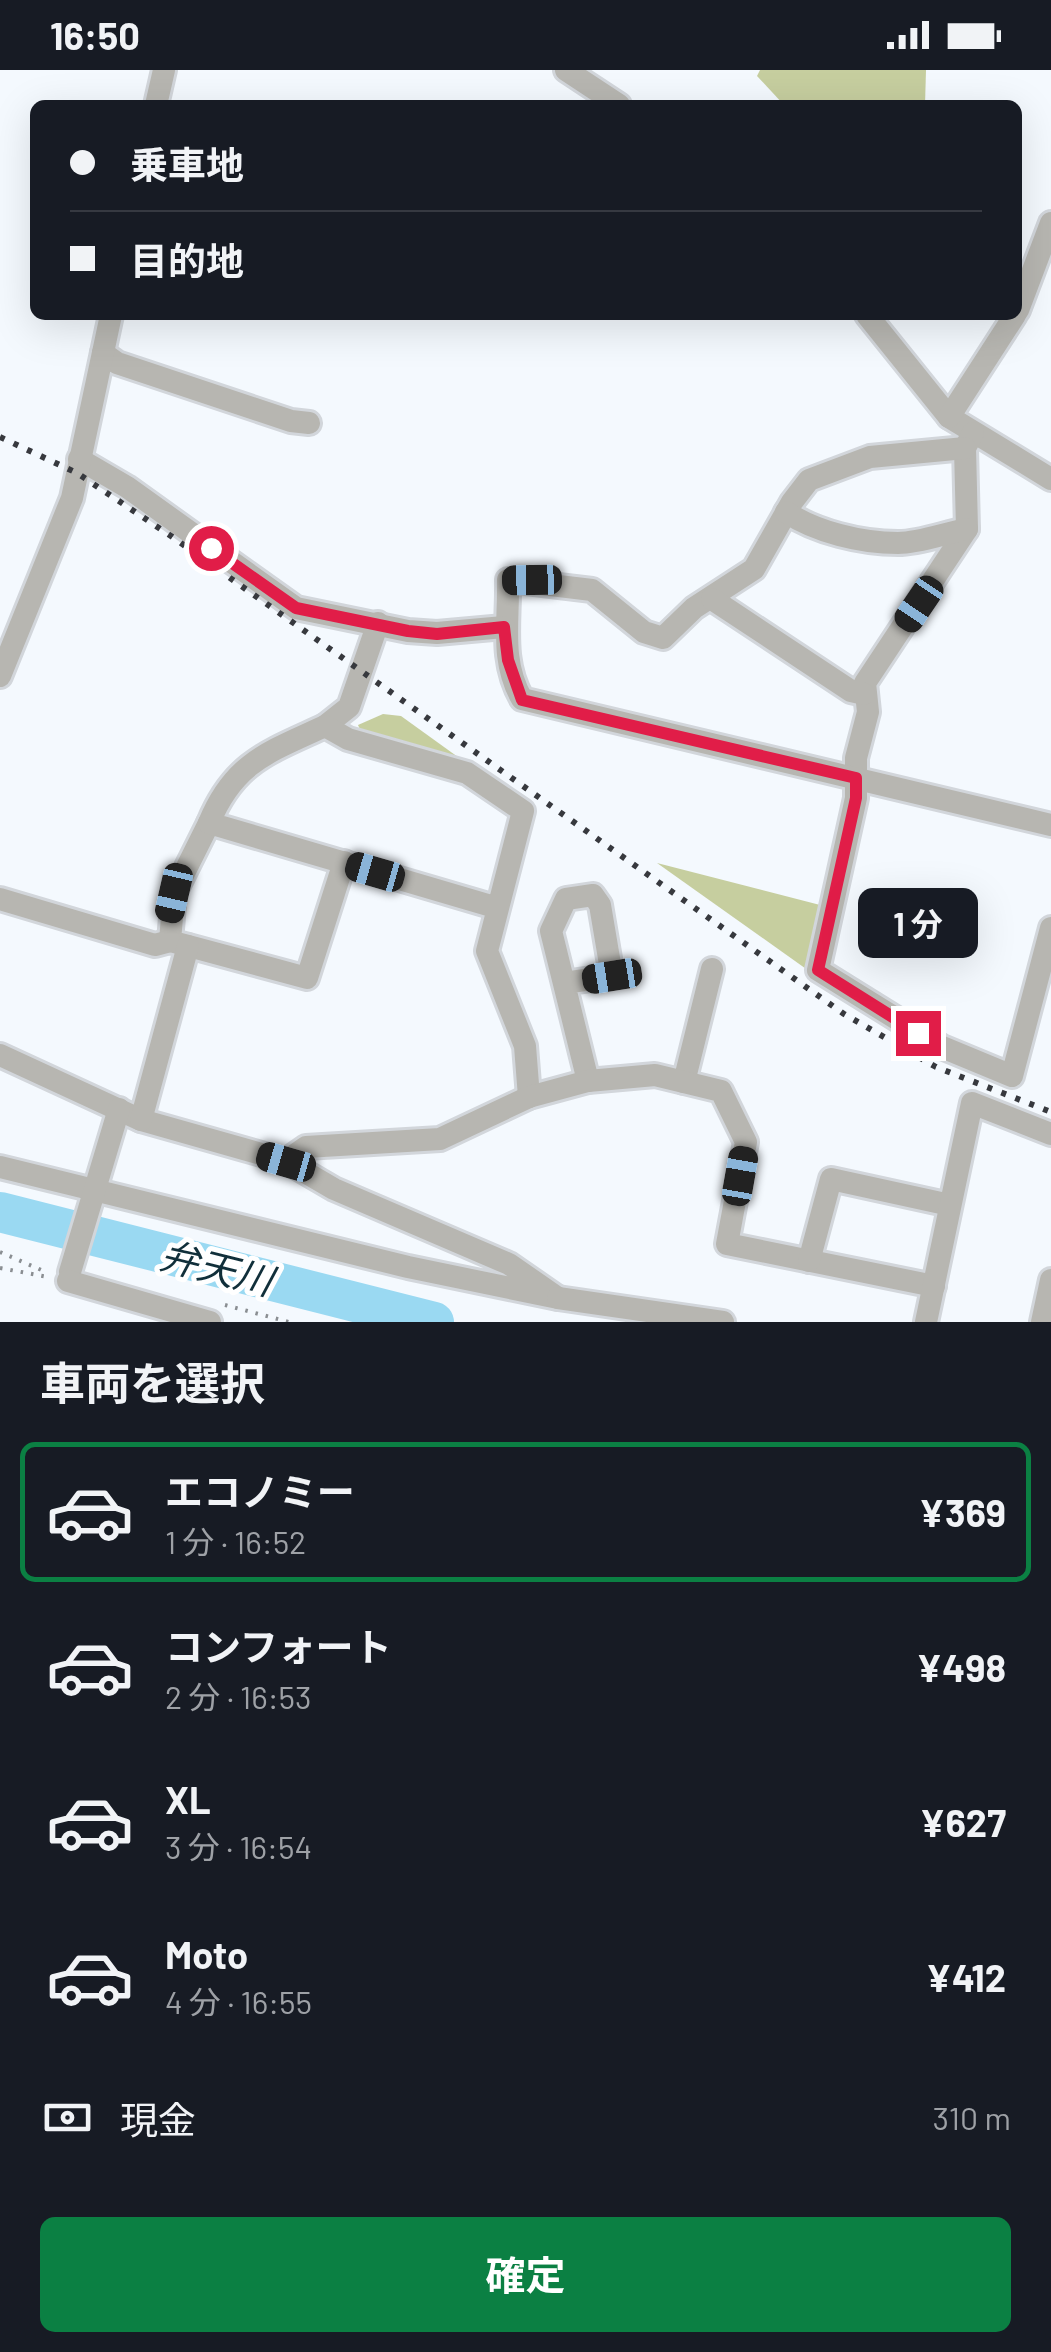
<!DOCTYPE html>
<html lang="ja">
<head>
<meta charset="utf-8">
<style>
	body { margin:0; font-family:Barlow,"Noto Sans JP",sans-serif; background:#20242c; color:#f1f3f6; height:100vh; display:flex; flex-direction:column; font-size:38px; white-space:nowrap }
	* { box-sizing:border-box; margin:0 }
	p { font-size:32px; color:#9ea1a6 }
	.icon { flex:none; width:55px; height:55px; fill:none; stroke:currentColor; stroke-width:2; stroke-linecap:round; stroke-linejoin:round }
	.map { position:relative; height:1252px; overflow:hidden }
	.side { display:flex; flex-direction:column; background:#171b24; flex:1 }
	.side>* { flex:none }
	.hud { position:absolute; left:30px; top:30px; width:992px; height:220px; border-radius:15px; box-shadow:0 10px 40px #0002; display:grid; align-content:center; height:220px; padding:0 40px; background:#171b24 }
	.end { position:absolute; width:45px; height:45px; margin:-22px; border:12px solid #e11d48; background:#fff; box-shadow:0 0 0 5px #fff }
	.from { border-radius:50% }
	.bubble { position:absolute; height:70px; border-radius:15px; background:#171b24; box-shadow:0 10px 40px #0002; font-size:32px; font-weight:700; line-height:70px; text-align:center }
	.car { position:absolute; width:30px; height:60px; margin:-30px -15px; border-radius:12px; box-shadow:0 0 8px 2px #0007; background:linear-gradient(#222 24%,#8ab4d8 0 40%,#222 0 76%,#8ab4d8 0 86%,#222 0) }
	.hud b { display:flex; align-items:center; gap:35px; height:95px; font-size:38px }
	.hud b+b { border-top:2px solid #363941 }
	.hud i { width:25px; height:25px; background:#f1f3f6 }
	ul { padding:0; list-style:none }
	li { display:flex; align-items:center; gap:30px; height:140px; margin:0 20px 15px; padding:0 20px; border:5px solid transparent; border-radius:15px }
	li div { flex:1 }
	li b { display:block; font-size:38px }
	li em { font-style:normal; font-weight:700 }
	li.selected { border-color:#0b8043 }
	li>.icon { width:90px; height:90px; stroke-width:1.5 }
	h2 { padding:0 40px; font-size:45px; line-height:120px }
	.pay { display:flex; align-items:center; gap:25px; height:110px; padding:0 40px; font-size:38px }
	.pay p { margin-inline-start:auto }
	.cta { display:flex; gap:20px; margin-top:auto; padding:20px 40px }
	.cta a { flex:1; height:115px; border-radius:15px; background:#0b8043; color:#fff; font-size:40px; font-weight:700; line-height:115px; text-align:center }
	.status { display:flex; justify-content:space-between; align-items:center; height:70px; padding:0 50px; background:#171b24; direction:ltr }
	.status svg { height:28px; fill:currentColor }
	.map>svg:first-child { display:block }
	.green { fill:#c6ce9f }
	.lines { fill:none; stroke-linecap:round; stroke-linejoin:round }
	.river { stroke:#9ad9f2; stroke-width:40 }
	.minor-casing { stroke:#d2d6db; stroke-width:28 }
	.path { stroke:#8a8e92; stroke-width:4; stroke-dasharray:2.5 8; stroke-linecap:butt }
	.minor { stroke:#b7b6b1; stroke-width:22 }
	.rail { stroke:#37393e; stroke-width:6; stroke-dasharray:5 10; stroke-linecap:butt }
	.route { stroke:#e11d48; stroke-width:12 }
	.labels { text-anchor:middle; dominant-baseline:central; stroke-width:10; stroke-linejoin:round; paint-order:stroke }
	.water-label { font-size:38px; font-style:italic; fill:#112f3a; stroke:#fff }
</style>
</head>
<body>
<div class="status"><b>16:50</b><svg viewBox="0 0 49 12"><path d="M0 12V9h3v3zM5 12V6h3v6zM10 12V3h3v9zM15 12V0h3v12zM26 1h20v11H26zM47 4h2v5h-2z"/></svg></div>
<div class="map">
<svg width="1051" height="1252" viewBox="0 0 1051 1252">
	<rect width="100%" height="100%" fill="#f4f9fe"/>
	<g class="green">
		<path d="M 760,0 L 926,0 L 925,35 L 784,35 L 757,6 Z"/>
		<path d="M 383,644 L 401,646 L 469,695 L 364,668 L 358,655 Z"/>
		<path d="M 657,793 L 824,836 L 809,901 Z"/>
	</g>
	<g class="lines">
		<path class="river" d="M 0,1142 L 434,1252"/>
		<g class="minor-casing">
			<g id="minor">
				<path d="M 566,0 L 619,35"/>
				<path d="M 156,35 L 164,0"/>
				<path d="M 1018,240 L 1051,153"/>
				<path d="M 867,245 L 949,347 L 1051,409"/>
				<path d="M 103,283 L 117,293 L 291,351 L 309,353"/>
				<path d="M 949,347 L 1015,245"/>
				<path d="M 973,363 L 965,378 L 967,459 L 865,613 L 868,642 L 856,688 L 856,728 L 818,900 L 942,977 L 1012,1006 L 1051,858"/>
				<path d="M 965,378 L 870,387 L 809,410 L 792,432 L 754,499 L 694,538 L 663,568 L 644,562 L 592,520 L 508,510 C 509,552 500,591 522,629 L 1051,755"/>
				<path d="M 79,389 L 127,417 L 296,538 L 408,561 L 437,563 L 504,557"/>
				<path d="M 786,442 C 816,462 861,473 898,473 C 920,473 945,463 967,459"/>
				<path d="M 712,529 L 851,621 L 864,624"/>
				<path d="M 0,606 L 72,428 L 111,245"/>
				<path d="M 325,656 L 349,637 L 378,553"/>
				<path d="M 209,753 L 174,823 L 170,871 L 307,908 L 344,792"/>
				<path d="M 0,829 L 155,875 L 170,871"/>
				<path d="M 498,838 L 209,753 C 234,692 269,682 325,656 L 348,669 L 467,703 L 523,741 L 487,881 L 525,976 L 529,1027"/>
				<path d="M 564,913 L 612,906 L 600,835 L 593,825 L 566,829 L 551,861 L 588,1011"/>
				<path d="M 0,985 L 141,1050 L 286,1091 L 334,1119 L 509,1194 L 558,1228 L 408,1197 L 0,1097"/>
				<path d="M 684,1012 L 712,899"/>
				<path d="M 141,1050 L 188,876"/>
				<path d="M 286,1091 L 306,1077 L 440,1069 L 529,1027 L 588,1011 L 655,1005 L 721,1021 L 746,1072 L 727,1174 L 934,1216"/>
				<path d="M 809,1191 L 831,1109 L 950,1135"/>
				<path d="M 70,1202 L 119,1039"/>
				<path d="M 68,1211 L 210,1252"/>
				<path d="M 558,1228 L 723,1252"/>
				<path d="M 926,1252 L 972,1033 L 1051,1064"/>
				<path d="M 1042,1252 L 1051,1210"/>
			</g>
		</g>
		<g class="path">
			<path d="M 0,1182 L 46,1202"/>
			<path d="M 0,1198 L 48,1207"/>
			<path d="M 225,1235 L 289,1252"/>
		</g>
		<use href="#minor" class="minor"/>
		<path class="rail" d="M 0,367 L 77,403 L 171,466 L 844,944 L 936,997 L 1051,1042"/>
	</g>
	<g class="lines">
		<path class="route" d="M 211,478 L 296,538 L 408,561 L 437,564 L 504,557 L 508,590 L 522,630 L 856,708 L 856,728 L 818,900 L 918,963"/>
	</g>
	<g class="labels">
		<g class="water-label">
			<text transform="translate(217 1197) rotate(14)">弁天川</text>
		</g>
	</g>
</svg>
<i class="end from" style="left:211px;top:478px"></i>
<i class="end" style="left:918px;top:963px"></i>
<div class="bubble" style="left:858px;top:818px;width:120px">1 分</div>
<i class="car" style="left:532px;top:510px;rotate:269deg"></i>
<i class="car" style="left:919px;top:534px;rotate:214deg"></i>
<i class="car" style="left:375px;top:802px;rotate:286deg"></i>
<i class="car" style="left:174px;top:823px;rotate:193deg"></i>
<i class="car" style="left:612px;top:906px;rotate:261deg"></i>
<i class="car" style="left:286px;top:1092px;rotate:286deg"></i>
<i class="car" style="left:740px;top:1106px;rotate:10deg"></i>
<div class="hud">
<b><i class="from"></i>乗車地</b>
<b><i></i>目的地</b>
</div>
</div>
<section class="side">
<h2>車両を選択</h2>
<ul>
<li class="selected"><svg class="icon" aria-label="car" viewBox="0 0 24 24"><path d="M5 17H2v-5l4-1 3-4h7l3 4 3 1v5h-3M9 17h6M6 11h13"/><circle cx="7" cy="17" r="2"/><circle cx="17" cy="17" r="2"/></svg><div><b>エコノミー</b><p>1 分 · 16:52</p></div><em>¥369</em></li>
<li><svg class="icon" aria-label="car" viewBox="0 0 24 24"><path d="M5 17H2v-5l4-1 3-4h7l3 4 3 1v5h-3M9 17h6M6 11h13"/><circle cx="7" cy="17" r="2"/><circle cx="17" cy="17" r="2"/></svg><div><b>コンフォート</b><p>2 分 · 16:53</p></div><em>¥498</em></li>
<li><svg class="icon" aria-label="car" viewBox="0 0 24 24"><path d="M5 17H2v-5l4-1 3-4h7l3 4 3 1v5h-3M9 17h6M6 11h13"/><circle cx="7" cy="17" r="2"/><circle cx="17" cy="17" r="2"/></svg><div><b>XL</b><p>3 分 · 16:54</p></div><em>¥627</em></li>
<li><svg class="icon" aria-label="car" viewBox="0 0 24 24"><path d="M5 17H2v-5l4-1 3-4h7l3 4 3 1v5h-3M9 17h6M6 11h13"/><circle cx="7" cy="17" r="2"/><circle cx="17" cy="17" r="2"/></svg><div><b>Moto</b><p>4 分 · 16:55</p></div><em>¥412</em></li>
</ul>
<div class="pay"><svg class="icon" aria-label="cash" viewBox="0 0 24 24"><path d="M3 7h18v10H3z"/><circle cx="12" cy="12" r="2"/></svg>現金<p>310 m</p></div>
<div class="cta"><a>確定</a></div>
</section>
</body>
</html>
